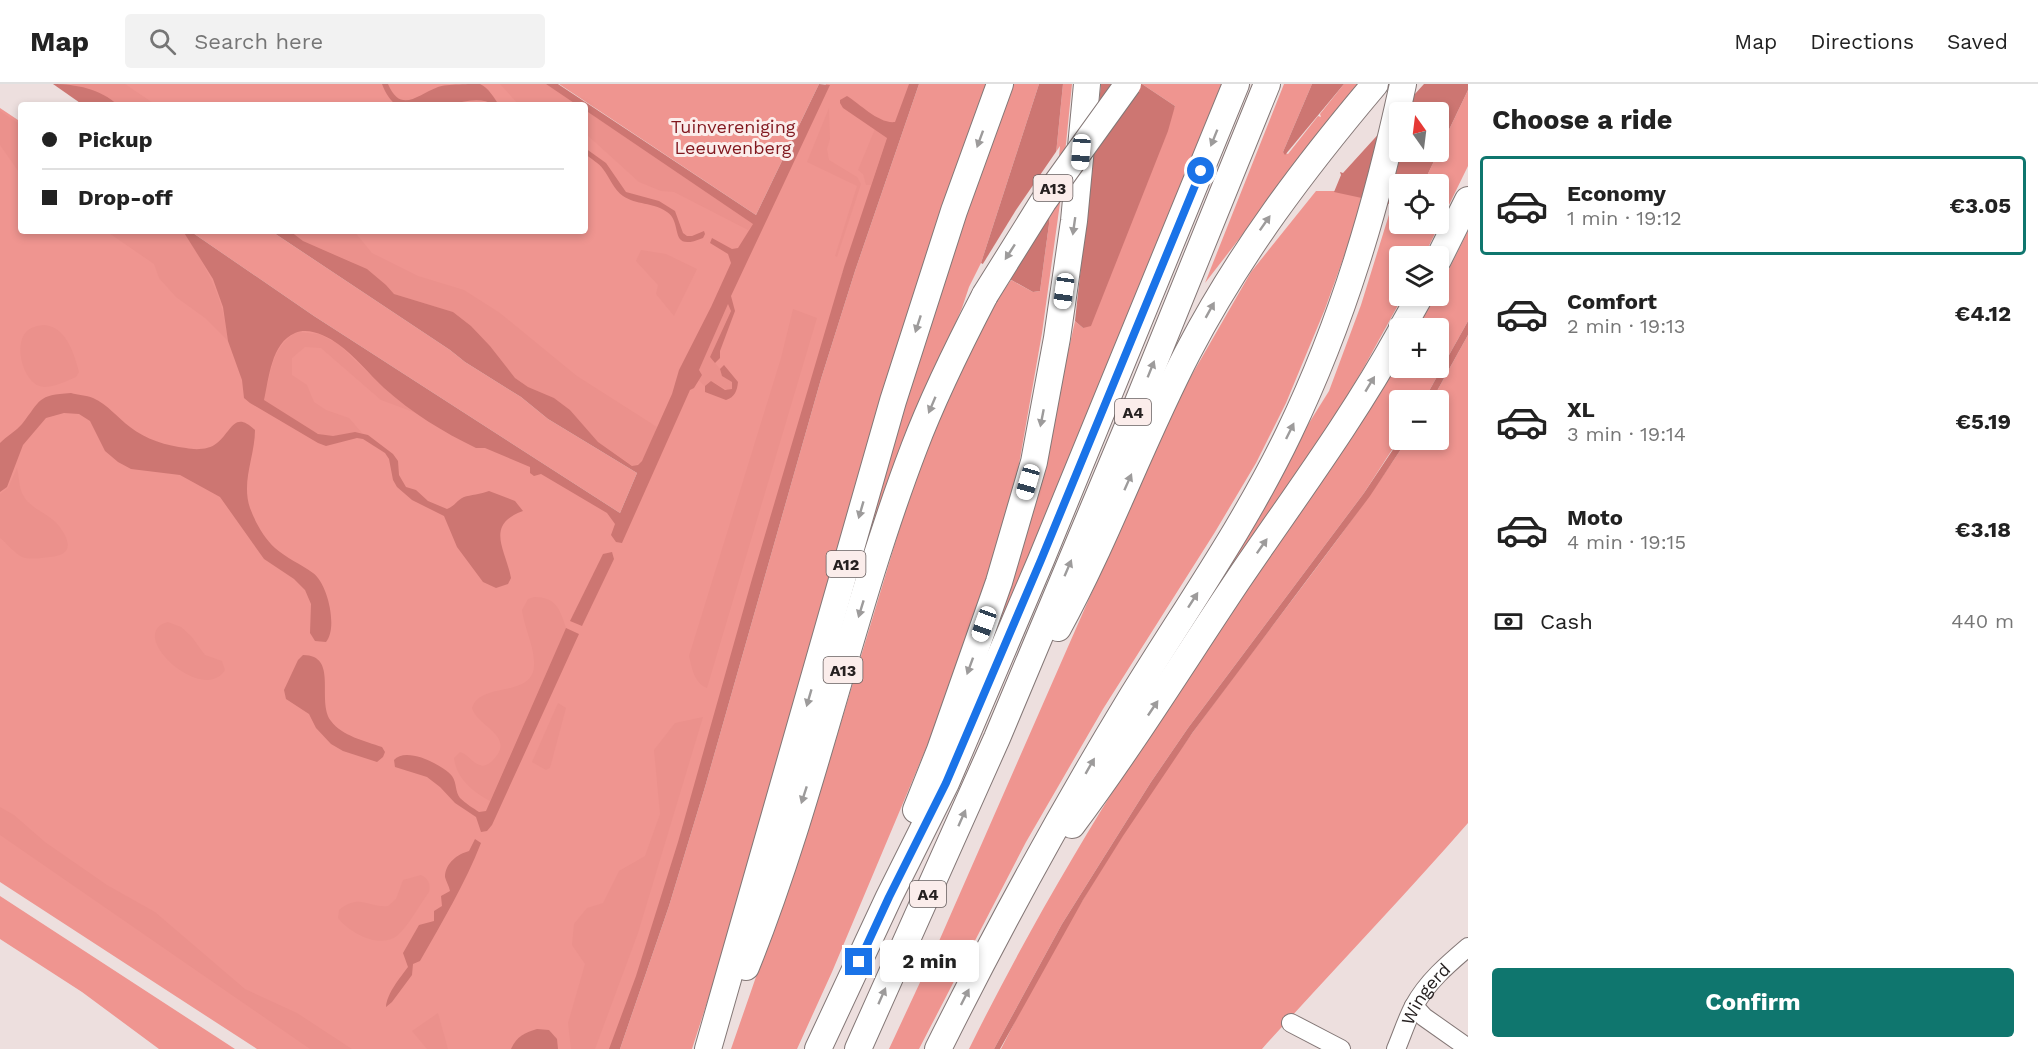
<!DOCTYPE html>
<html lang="en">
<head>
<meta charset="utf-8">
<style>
	body { margin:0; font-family:"Work Sans",sans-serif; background:#f2f2f2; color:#222; height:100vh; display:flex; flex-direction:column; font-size:22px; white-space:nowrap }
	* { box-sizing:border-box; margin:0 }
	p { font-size:20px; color:#767676 }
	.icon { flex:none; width:33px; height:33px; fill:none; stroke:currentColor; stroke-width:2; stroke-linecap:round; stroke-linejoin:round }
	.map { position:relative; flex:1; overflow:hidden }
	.drawer { display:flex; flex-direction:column; background:#fff; width:570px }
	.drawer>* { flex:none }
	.hud { position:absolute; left:18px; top:18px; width:570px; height:132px; border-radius:6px; box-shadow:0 3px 9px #0003; display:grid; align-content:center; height:132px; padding:0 24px; background:#fff }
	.needle { width:39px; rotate:346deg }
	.buttons { position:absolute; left:1389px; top:18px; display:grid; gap:12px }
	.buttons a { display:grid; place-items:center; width:60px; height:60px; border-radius:6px; background:#fff; box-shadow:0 3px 9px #0003; font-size:30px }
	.end { position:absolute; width:27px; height:27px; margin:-14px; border:8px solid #1a73e8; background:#fff; box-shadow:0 0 0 3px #fff }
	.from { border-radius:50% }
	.bubble { position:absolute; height:42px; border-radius:6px; background:#fff; box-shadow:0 3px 9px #0003; font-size:20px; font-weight:700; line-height:42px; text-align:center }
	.car { position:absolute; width:18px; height:36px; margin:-18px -9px; border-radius:8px; box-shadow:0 0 4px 2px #0007; background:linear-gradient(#fff 24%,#345 0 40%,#fff 0 76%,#345 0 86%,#fff 0) }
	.hud b { display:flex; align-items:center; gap:21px; height:57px; font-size:22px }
	.hud b+b { border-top:2px solid #e0e0e0 }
	.hud i { width:15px; height:15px; background:#222 }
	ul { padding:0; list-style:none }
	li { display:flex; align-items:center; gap:18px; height:99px; margin:0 12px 9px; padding:0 12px; border:3px solid transparent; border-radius:6px }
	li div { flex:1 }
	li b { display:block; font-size:22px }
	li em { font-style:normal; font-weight:700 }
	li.selected { border-color:#0f766e }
	li>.icon { width:54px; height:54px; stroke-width:1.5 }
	h2 { padding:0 24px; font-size:27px; line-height:72px }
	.pay { display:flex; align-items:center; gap:15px; height:66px; padding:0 24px; font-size:22px }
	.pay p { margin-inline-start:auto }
	.primary-button { display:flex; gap:12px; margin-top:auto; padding:12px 24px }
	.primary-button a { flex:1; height:69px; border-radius:6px; background:#0f766e; color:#fff; font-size:24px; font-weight:700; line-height:69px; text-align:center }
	header { display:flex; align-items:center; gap:36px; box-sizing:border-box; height:84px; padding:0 30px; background:#fff; border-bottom:2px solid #e0e0e0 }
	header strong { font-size:28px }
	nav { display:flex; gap:33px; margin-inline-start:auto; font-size:21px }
	.search { width:420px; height:54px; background:#f2f2f2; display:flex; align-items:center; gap:15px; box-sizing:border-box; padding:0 21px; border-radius:6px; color:#767676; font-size:22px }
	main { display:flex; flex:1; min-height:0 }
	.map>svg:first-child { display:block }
	.green { fill:#ef9590 }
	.forest { fill:#eb918c }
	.water { fill:#cd7672; fill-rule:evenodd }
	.pier { fill:#eddfde }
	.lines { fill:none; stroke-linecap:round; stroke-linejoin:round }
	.minor-casing { stroke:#837776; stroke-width:20 }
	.highway-casing { stroke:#837776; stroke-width:28 }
	.minor { stroke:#fff; stroke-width:18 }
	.highway { stroke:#fff; stroke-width:26 }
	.highway-bridge-casing { stroke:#837776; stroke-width:28; stroke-linecap:butt }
	.highway-bridge { stroke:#fff; stroke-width:26 }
	.oneway { fill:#9d9b9b }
	.route { stroke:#1a73e8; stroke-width:8 }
	.labels { text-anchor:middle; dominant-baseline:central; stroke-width:6; stroke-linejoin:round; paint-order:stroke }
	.shield { fill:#fbedeb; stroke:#665e5e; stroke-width:1.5 }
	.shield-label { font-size:16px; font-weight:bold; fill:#262121 }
	.park-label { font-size:18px; fill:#81181f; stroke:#fbedeb }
	.street-label { font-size:18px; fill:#262121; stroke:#fbedeb }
</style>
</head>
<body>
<header>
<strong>Map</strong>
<div class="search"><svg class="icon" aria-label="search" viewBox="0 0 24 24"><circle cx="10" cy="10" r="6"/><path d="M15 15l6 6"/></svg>Search here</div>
<nav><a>Map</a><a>Directions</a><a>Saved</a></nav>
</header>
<main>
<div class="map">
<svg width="1468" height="965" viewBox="0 0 1468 965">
	<rect width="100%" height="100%" fill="#eddfde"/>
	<g class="green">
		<path d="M 59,0 L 551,0 L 583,21 L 90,21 Z"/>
		<path d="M 559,0 L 819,0 L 756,131 Z"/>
		<path d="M 826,0 L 915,0 L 843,188 L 752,521 L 616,965 L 257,965 L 0,798 L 0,24 L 21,38 L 21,147 L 186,147 L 324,242 L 624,435 L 643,392 L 278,147 L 585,147 L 585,22 L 760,139 Z"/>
		<path d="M 919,0 L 989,0 L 752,779 L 692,965 L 620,965 L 669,822 L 705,703 L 821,295 L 855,187 Z"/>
		<path d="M 1011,0 L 1039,0 L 981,179 L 969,203 L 962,224 L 909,347 L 845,538 L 843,534 L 942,191 Z"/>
		<path d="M 1063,0 L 1072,0 L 1060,119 L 1042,249 L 1018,386 L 980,521 L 927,662 L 832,888 L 797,965 L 731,965 L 820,708 L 913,400 L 965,271 L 996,217 L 1011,196 L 1033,208 L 1040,207 L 1049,140 Z"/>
		<path d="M 1142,0 L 1224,0 L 982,586 L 979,586 L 1030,439 L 1075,237 L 1083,244 L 1175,22 Z"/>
		<path d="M 1284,0 L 1312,0 L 1283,68 L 1288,70 L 1318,32 L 1321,33 L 1320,30 L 1344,0 L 1359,0 L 1205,199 Z"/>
		<path d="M 1468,6 L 1468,82 L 1424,172 L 1400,172 L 1400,212 L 1403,212 L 1363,285 L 1304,385 L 1189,539 L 1279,387 L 1329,307 L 1361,221 L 1392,121 L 1399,122 L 1400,140 L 1438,140 L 1438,100 L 1423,100 Z"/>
		<path d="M 1316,107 L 1335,107 L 1365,114 L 1325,225 L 1286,319 L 1256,379 L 1215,448 L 1103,625 L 1026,758 L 919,965 L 889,965 L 936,864 L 1138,403 L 1186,301 L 1251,188 Z"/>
		<path d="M 190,147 L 271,147 L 450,266 L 465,278 L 521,313 L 548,335 L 637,389 L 620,429 L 314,232 Z"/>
		<path d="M 1468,147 L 1468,237 L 1424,316 L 1400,316 L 1399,355 L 1364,409 L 1188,644 L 1151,698 L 1062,840 L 994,965 L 969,965 C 1089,721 1249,499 1399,273 L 1400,284 L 1438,284 L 1438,244 L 1417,244 L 1435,212 L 1438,212 L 1439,205 Z"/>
		<path d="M 1468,251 L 1468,739 C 1401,816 1330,889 1262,965 L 1001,965 C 1056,855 1121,748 1193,648 C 1264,550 1341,457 1407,356 L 1438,356 L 1438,316 L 1432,316 Z"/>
		<path d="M 0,812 L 235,965 L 159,965 L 82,908 L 0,855 Z"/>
	</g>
	<g class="forest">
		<path d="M 71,0 L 125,0 L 156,21 L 118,21 L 108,13 Z"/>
		<path d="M 500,0 L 546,0 L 577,21 L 519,21 Z"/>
		<path d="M 829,24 L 830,55 L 827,65 L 829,76 L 857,93 L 861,100 L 837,173 L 835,172 L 857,102 L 807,78 Z"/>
		<path d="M 585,26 L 753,140 L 748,146 L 674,108 L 661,107 L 639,98 L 585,49 Z"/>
		<path d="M 0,27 L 21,41 L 21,91 L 0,61 Z"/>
		<path d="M 875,45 L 887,53 L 871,101 L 866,101 L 863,90 L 858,86 Z"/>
		<path d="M 106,147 L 183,147 L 185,149 C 208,188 223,211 228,257 L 205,234 L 176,213 L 159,194 L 154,180 Z"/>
		<path d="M 290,147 L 354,147 L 372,169 L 418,192 L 464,206 L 500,229 L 577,292 L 657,343 C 652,355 646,380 633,382 L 598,358 L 570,326 L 554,314 L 528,303 L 515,294 L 490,262 L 471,242 L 453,228 L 394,210 L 386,201 L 352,178 L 303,157 Z"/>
		<path d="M 641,166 L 666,170 L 697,185 L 674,232 L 656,210 L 658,201 L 636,177 Z"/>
		<path d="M 728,220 L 731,226 L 710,273 L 720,285 L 722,292 L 732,298 L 732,305 L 729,307 L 711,297 L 705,302 L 698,296 L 702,291 L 699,286 Z"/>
		<path d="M 793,225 L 817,234 L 707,604 C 694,599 692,584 689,572 L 781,274 Z"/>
		<path d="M 43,241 C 66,242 74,269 79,288 L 76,293 C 67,297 54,303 44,303 C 24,302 13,262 26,248 C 31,243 37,242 43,241 Z"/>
		<path d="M 296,248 L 319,250 L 338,260 L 386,306 L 416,329 L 381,316 L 321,264 L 305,263 L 292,274 L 292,291 L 307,301 L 314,318 L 326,326 L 349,334 L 362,349 C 350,348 340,353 329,352 C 310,351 280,327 263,316 C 273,288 268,268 296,248 Z"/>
		<path d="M 17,384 C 19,392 19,404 23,411 C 31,426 49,429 59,442 C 71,458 73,471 50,473 C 42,474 29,476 22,473 C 14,469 7,459 0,454 L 0,410 L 8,404 Z"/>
		<path d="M 534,513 C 556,513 560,525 566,544 L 490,717 C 473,708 456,694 454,674 L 460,668 C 468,670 472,679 480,681 C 484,683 489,680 492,677 C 518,652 477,643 472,624 C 480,596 537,616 534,577 C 533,559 524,543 522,526 L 528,515 Z"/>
		<path d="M 168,538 L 181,543 L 191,552 L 205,571 L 222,577 L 225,586 C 203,622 124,549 168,538 Z"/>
		<path d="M 558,619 L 566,624 L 550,684 L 546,686 L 532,678 Z"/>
		<path d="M 703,633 L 638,849 L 595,965 L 571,965 L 568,939 L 585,880 L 572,861 L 574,840 L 587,824 L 603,819 L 619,787 L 645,772 L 660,730 L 654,666 L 675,639 Z"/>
		<path d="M 0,723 L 14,731 L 45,758 L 107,801 L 155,828 L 245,905 L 297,929 L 352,965 L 310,965 L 0,751 Z"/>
		<path d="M 421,791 C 428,794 431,800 429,808 C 420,820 409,841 398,851 C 380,866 350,849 338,834 L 339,826 C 360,809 368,824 388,822 L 396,815 L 403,796 Z"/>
		<path d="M 438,929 L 448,965 L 427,965 L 412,947 Z"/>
	</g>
	<g class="water">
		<path d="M 53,0 C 76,0 100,5 118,21 L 83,21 Z"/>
		<path d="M 382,0 L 388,0 C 401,30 417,11 438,3 C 446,0 472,0 480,0 C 489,4 494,14 499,21 L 494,21 C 462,0 404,59 382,0 Z"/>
		<path d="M 546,0 L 558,0 L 756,131 L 819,0 L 830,1 L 731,212 L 735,227 L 720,267 L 720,274 L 715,279 L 710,273 L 731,227 L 728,220 L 699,286 L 702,291 L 694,304 L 690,306 L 622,459 L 616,458 L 611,451 L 615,440 L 607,429 L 541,390 L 534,392 L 530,389 L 530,383 L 485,364 L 476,364 C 443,348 412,329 384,304 C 369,290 355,272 338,260 C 327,252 309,243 295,249 C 271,259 269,295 264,316 L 318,350 L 333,352 L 355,348 L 368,351 L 393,370 L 398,377 L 399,391 L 406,403 L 416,406 L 428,417 L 447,425 C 455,422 457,416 464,413 C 470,411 481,410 489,407 L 515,417 L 523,427 C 484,441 506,466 511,494 L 508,500 L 496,504 L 483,498 L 457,463 L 444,432 L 412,416 L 397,403 L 393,396 L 389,375 L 385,369 L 363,355 L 357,354 L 326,362 L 318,359 L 250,319 L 244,314 L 242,296 L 228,257 L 223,223 L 213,195 L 183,147 L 190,147 L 314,232 L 620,429 L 637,389 L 548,335 L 521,313 L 465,278 L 450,266 L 271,147 L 290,147 L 303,157 L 367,185 L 386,201 L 394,210 L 453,228 L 471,242 L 490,262 L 515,294 L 528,303 L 554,314 L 570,326 L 598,358 L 632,382 L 638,381 L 642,377 L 672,310 L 679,286 L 711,223 L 731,179 L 728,170 L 710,159 L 712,154 L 732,165 L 738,164 L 753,140 L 585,26 L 585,21 L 577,21 Z"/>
		<path d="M 909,0 L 919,0 L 855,187 L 821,295 L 705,703 L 669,822 L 620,965 L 609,965 L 636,892 L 678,758 L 752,495 L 844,183 L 887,54 L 843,24 L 840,19 L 840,16 L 847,12 C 860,20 879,40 895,38 Z"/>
		<path d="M 1039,0 L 1063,0 L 1049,140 L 1040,207 L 1033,208 L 981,179 Z"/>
		<path d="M 1101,0 L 1142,0 L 1175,22 L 1168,47 L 1091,242 L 1083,244 L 1075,237 Z"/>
		<path d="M 1312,0 L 1344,0 L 1285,71 L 1283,68 Z"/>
		<path d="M 1424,0 L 1468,0 L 1468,6 L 1423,100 L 1400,100 L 1399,122 L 1334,108 L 1341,91 L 1340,88 L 1343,89 ZM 1400,28 L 1438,28 L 1438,68 L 1400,68 Z"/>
		<path d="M 585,64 L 606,79 L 626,108 L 659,117 L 675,127 L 683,149 L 687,152 L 692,152 L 704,147 L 705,150 L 703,154 C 667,169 684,139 667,128 C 653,118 636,121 623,112 C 614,106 610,94 603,85 C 599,79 591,75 585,70 Z"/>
		<path d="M 1468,237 L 1468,251 L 1432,316 L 1424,316 Z"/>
		<path d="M 724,281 L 738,298 C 737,307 735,313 726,316 L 705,308 L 705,302 L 711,297 L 725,306 L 732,305 L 732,298 L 722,292 L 720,285 Z"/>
		<path d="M 71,309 C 78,311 86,311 93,314 C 108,321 117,333 130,343 C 145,355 167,362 186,364 C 195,366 209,366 217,359 C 232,347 234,326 255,346 C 255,372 241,398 250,424 C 255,438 264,454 275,464 C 286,474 301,480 313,489 C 328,500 338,544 326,558 L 315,557 L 310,549 L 311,520 L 305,506 L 294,495 L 264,475 L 220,413 L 180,391 L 131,385 L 118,378 L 105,367 L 90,337 L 79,330 L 64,329 L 46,334 L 23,361 L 7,403 L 0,408 L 0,359 C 7,352 16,347 22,340 C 41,316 37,311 71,309 Z"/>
		<path d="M 1400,355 L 1407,356 L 1370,412 L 1193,648 L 1123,752 L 1083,816 L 1000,965 L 994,965 L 1062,840 L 1151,698 L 1188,644 L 1364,409 Z"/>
		<path d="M 612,468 L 614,475 L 582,542 L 570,537 L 603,470 Z"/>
		<path d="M 566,544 L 579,550 L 492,741 L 487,747 L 481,748 L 476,733 L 455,719 L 440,703 L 427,693 L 395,683 L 394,676 C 406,662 443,681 452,692 C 457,699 455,708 460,714 C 465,719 473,724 479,728 L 486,727 Z"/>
		<path d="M 303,571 C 339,571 316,617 331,637 C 342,652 365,657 382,663 L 385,668 L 383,673 L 377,678 L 343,667 L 331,660 L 316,644 L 309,630 L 286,615 L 284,606 L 298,576 Z"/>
		<path d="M 475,755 L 481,759 C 465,800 442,838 420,877 L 413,880 L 412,891 L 392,918 L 386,923 C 387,909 400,894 408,883 L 403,869 L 419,841 L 434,837 L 434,827 L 442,822 L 441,812 L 450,807 C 449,802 446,797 445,793 C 445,779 458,770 469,767 Z"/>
		<path d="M 537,945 L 549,946 L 557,955 L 558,965 L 511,965 C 517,952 524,949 537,945 Z"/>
	</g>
	<path class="pier" d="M 1060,62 L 1054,124 L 1007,197 L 981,183 L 1016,126 Z"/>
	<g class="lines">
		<g class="minor-casing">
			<g id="minor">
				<path d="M 1414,922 L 1424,933 L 1468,964"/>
				<path d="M 1291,939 L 1341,965"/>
				<path id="s1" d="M 1396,965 C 1402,951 1407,935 1414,922 C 1427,898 1448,880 1468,863"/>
			</g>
		</g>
		<g class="highway-casing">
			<g id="highway">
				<path d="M 1438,176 L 1468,116"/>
				<path d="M 1402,244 L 1420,212"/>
				<path d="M 1058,544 C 1107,455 1141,358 1188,268 C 1239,170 1304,84 1375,0"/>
				<path d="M 916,726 L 940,666 L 999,498 L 1034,378 L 1057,254 L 1074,137 L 1087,0"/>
				<path d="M 1072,741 C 1131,662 1183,578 1238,496 C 1293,415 1352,336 1400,249"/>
				<path d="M 746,883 C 814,714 849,534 914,364 C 934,311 959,261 985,211"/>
				<path d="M 708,965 L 893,317 L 954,127 L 1000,0"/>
				<path d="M 818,965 L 889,813 L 946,699 L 1041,476 L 1236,0"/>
				<path d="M 858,965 L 997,654 L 1138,318 L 1267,0"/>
				<path d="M 938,965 C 997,847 1060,731 1128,619 C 1183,529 1244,443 1289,349 C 1343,237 1377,121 1403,0"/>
			</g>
		</g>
		<use href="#minor" class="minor"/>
		<use href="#highway" class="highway"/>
		<g class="highway-bridge-casing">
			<path id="highway-bridge" d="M 985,211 L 1043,118 L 1128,0"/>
		</g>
		<use href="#highway-bridge" class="highway-bridge"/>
	</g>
	<defs><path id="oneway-solid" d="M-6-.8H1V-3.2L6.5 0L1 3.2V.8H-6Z" transform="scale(1.5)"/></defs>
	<g class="oneway">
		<use href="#oneway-solid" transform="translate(1214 54) rotate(112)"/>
		<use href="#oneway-solid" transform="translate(980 55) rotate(110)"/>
		<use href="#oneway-solid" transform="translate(1265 139) rotate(-55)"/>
		<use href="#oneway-solid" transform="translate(1074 142) rotate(98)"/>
		<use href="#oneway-solid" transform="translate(1010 168) rotate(123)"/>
		<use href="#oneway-solid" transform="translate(1210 226) rotate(-61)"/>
		<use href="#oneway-solid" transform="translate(918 240) rotate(108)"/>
		<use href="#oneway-solid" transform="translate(1151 285) rotate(-68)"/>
		<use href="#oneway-solid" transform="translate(1370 300) rotate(-59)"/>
		<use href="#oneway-solid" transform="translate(932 321) rotate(113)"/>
		<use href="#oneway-solid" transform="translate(1042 334) rotate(101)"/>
		<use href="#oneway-solid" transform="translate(1290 347) rotate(-64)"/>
		<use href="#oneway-solid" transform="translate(1128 398) rotate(-66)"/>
		<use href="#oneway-solid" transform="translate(861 426) rotate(106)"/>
		<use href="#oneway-solid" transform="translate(1262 462) rotate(-55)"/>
		<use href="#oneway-solid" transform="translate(1068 484) rotate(-67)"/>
		<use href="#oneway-solid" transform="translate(1193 516) rotate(-57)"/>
		<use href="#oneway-solid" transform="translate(861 525) rotate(107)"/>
		<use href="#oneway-solid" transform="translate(970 582) rotate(110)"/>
		<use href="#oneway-solid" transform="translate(809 614) rotate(106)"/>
		<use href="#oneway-solid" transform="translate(1153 624) rotate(-56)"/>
		<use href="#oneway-solid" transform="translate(1090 682) rotate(-60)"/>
		<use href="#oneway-solid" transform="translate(804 711) rotate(108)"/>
		<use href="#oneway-solid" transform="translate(962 734) rotate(-66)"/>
		<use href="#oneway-solid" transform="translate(882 912) rotate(-66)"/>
		<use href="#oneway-solid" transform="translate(965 913) rotate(-63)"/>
	</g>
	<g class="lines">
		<path class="route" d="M 859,878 L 889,813 L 946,699 L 1041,476 L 1201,87"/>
	</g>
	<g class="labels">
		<g class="shield">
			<rect x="1033.5" y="91" width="39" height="26" rx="4.5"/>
			<rect x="1115" y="315" width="36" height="26" rx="4.5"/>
			<rect x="826.5" y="467" width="39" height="26" rx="4.5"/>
			<rect x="823.5" y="573" width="39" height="26" rx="4.5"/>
			<rect x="910" y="797" width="36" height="26" rx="4.5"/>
		</g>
		<g class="shield-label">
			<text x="1053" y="104">A13</text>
			<text x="1133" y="328">A4</text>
			<text x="846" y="480">A12</text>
			<text x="843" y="586">A13</text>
			<text x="928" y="810">A4</text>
		</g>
		<g class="park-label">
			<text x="733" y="42">Tuinvereniging<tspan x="733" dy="21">Leeuwenberg</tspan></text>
		</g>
		<g class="street-label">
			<text stroke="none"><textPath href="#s1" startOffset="63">Wingerd</textPath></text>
		</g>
	</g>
</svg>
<div class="buttons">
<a><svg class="needle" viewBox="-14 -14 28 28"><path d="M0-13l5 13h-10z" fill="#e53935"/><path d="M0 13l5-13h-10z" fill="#767676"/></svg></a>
<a><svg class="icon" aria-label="locate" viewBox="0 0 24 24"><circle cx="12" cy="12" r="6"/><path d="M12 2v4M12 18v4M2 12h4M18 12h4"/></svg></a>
<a><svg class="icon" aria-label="layers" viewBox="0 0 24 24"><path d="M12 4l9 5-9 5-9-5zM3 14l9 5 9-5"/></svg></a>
<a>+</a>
<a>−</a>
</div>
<i class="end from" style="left:1201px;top:87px"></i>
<i class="end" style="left:859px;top:878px"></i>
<div class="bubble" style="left:880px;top:856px;width:99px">2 min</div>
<i class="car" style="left:1081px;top:68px;rotate:185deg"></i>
<i class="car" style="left:1064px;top:207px;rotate:188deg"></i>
<i class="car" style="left:1028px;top:398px;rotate:196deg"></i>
<i class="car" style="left:984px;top:540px;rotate:200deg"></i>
<div class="hud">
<b><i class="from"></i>Pickup</b>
<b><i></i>Drop-off</b>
</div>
</div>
<section class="drawer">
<h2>Choose a ride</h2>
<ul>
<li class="selected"><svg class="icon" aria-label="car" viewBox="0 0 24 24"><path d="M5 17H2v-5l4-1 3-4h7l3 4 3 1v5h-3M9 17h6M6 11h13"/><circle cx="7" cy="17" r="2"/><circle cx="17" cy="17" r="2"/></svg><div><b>Economy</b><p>1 min · 19:12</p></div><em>€3.05</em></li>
<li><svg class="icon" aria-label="car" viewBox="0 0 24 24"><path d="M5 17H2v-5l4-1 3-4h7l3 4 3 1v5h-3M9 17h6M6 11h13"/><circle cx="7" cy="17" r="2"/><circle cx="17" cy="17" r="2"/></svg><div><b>Comfort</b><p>2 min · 19:13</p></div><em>€4.12</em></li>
<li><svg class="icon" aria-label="car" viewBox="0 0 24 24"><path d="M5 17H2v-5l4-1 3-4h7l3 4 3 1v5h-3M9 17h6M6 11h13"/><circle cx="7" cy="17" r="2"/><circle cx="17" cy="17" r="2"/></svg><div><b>XL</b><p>3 min · 19:14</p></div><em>€5.19</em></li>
<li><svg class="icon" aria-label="car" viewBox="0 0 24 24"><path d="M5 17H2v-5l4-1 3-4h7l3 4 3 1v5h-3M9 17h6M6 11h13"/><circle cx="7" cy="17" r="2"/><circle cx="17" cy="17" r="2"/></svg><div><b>Moto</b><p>4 min · 19:15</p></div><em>€3.18</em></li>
</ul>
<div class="pay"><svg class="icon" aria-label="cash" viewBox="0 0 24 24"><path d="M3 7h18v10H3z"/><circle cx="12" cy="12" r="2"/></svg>Cash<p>440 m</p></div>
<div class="primary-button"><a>Confirm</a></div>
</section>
</main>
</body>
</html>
